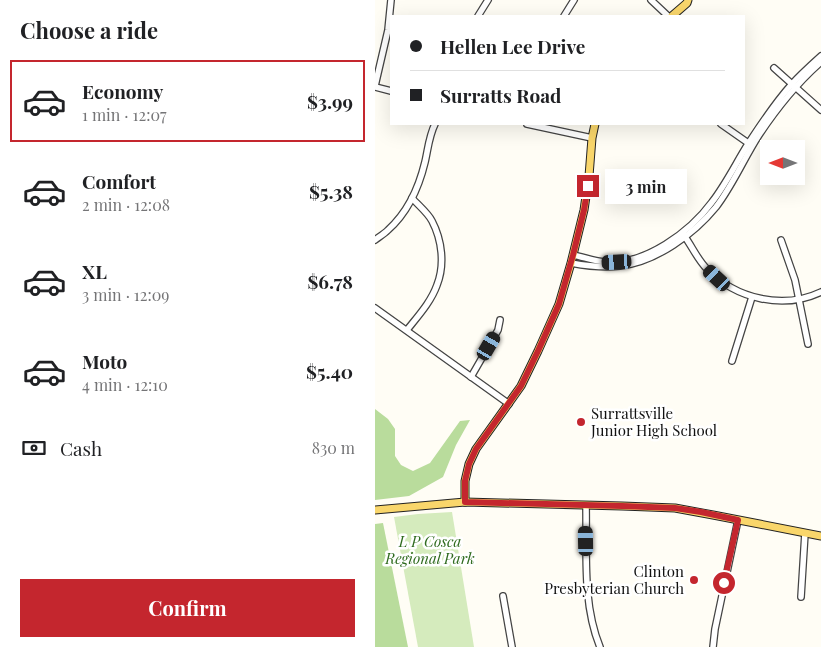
<!DOCTYPE html>
<html lang="en">
<head>
<meta charset="utf-8">
<style>
	body { margin:0; font-family:"Playfair Display",serif; background:#f6f6f6; color:#202124; height:100vh; display:flex; flex-direction:column; font-size:19px; white-space:nowrap }
	* { box-sizing:border-box; margin:0 }
	p { font-size:16px; color:#757577 }
	.icon { flex:none; width:28px; height:28px; fill:none; stroke:currentColor; stroke-width:2; stroke-linecap:round; stroke-linejoin:round }
	.map { position:relative; flex:1; overflow:hidden }
	.details { display:flex; flex-direction:column; background:#fff; width:375px }
	.details>* { flex:none }
	.banner { position:absolute; left:15px; top:15px; width:355px; height:110px; border-radius:0px; box-shadow:0 5px 20px #0002; display:grid; align-content:center; height:110px; padding:0 20px; background:#fff }
	.needle { width:32px; rotate:270deg }
	.controls { position:absolute; left:385px; top:140px; display:grid; gap:10px }
	.controls a { display:grid; place-items:center; width:45px; height:45px; border-radius:0px; background:#fff; box-shadow:0 5px 20px #0002; font-size:25px }
	.end { position:absolute; width:22px; height:22px; margin:-11px; border:6px solid #c4262e; background:#fff; box-shadow:0 0 0 2px #fff }
	.from { border-radius:50% }
	.bubble { position:absolute; height:35px; border-radius:0px; background:#fff; box-shadow:0 5px 20px #0002; font-size:16px; font-weight:700; line-height:35px; text-align:center }
	.car { position:absolute; width:15px; height:30px; margin:-15px -8px; border-radius:6px; box-shadow:0 0 4px 1px #0007; background:linear-gradient(#222 24%,#8ab4d8 0 40%,#222 0 76%,#8ab4d8 0 86%,#222 0) }
	.banner b { display:flex; align-items:center; gap:18px; height:48px; font-size:19px }
	.banner b+b { border-top:1px solid #e0e0e0 }
	.banner i { width:12px; height:12px; background:#202124 }
	ul { padding:0; list-style:none }
	li { display:flex; align-items:center; gap:15px; height:82px; margin:0 10px 8px; padding:0 10px; border:2px solid transparent; border-radius:0px }
	li div { flex:1 }
	li b { display:block; font-size:19px }
	li em { font-style:normal; font-weight:700 }
	li.current { border-color:#c4262e }
	li>.icon { width:45px; height:45px; stroke-width:1.5 }
	h2 { padding:0 20px; font-size:22px; line-height:60px }
	.pay { display:flex; align-items:center; gap:12px; height:55px; padding:0 20px; font-size:19px }
	.pay p { margin-inline-start:auto }
	.action { display:flex; gap:10px; margin-top:auto; padding:10px 20px }
	.action a { flex:1; height:58px; border-radius:0px; background:#c4262e; color:#fff; font-size:20px; font-weight:700; line-height:58px; text-align:center }
	main { display:flex; flex:1; min-height:0 }
	.map>svg:first-child { display:block }
	.green { fill:#d5ebbd }
	.forest { fill:#b9dc9c }
	.lines { fill:none; stroke-linecap:round; stroke-linejoin:round }
	.minor-casing { stroke:#444; stroke-width:8 }
	.major-casing { stroke:#222; stroke-width:9 }
	.minor { stroke:#fff; stroke-width:5.5 }
	.major { stroke:#f9d66b; stroke-width:7 }
	.route { stroke:#c4262e; stroke-width:6 }
	.poi-dot { fill:#c4262e; stroke:#fff; stroke-width:2 }
	.labels { text-anchor:middle; dominant-baseline:central; stroke-width:5; stroke-linejoin:round; paint-order:stroke }
	.poi-label { font-size:15px; fill:#111; stroke:#fff; text-anchor:start }
	.park-label { font-size:15px; font-style:italic; fill:#2f6b1f; stroke:#fff }
</style>
</head>
<body>
<main>
<section class="details">
<h2>Choose a ride</h2>
<ul>
<li class="current"><svg class="icon" aria-label="car" viewBox="0 0 24 24"><path d="M5 17H2v-5l4-1 3-4h7l3 4 3 1v5h-3M9 17h6M6 11h13"/><circle cx="7" cy="17" r="2"/><circle cx="17" cy="17" r="2"/></svg><div><b>Economy</b><p>1 min · 12:07</p></div><em>$3.99</em></li>
<li><svg class="icon" aria-label="car" viewBox="0 0 24 24"><path d="M5 17H2v-5l4-1 3-4h7l3 4 3 1v5h-3M9 17h6M6 11h13"/><circle cx="7" cy="17" r="2"/><circle cx="17" cy="17" r="2"/></svg><div><b>Comfort</b><p>2 min · 12:08</p></div><em>$5.38</em></li>
<li><svg class="icon" aria-label="car" viewBox="0 0 24 24"><path d="M5 17H2v-5l4-1 3-4h7l3 4 3 1v5h-3M9 17h6M6 11h13"/><circle cx="7" cy="17" r="2"/><circle cx="17" cy="17" r="2"/></svg><div><b>XL</b><p>3 min · 12:09</p></div><em>$6.78</em></li>
<li><svg class="icon" aria-label="car" viewBox="0 0 24 24"><path d="M5 17H2v-5l4-1 3-4h7l3 4 3 1v5h-3M9 17h6M6 11h13"/><circle cx="7" cy="17" r="2"/><circle cx="17" cy="17" r="2"/></svg><div><b>Moto</b><p>4 min · 12:10</p></div><em>$5.40</em></li>
</ul>
<div class="pay"><svg class="icon" aria-label="cash" viewBox="0 0 24 24"><path d="M3 7h18v10H3z"/><circle cx="12" cy="12" r="2"/></svg>Cash<p>830 m</p></div>
<div class="action"><a>Confirm</a></div>
</section>
<div class="map">
<svg width="446" height="647" viewBox="0 0 446 647">
	<rect width="100%" height="100%" fill="#fffdf5"/>
	<path class="green" d="M 77,512 L 99,647 L 43,647 L 19,517 L 43,514 Z"/>
	<g class="forest">
		<path d="M 0,409 L 13,419 L 20,429 L 20,456 L 26,465 L 38,471 L 55,463 L 85,421 L 95,420 L 81,445 L 68,477 L 34,496 L 0,500 Z"/>
		<path d="M 8,523 L 33,647 L 0,647 L 0,524 Z"/>
	</g>
	<g class="lines">
		<g class="minor-casing">
			<g id="minor">
				<path d="M 276,0 L 293,16"/>
				<path d="M 103,16 L 113,0"/>
				<path d="M 189,16 L 199,0"/>
				<path d="M 399,68 L 446,110"/>
				<path d="M 0,86 L 13,30 L 16,0"/>
				<path d="M 0,87 L 16,91"/>
				<path d="M 152,124 L 217,138"/>
				<path d="M 346,124 L 376,145"/>
				<path d="M 308,234 C 317,246 322,259 332,269 C 361,299 408,310 446,292"/>
				<path d="M 0,240 C 4,237 9,234 13,230 C 32,213 44,187 50,162 C 53,149 54,136 60,124"/>
				<path d="M 406,240 L 420,280 L 433,344"/>
				<path d="M 198,255 C 209,257 220,262 232,262 C 270,265 315,232 337,202 C 351,184 361,163 373,144 C 386,124 400,103 416,85 C 425,75 436,65 446,56"/>
				<path d="M 196,263 C 212,266 229,268 245,266 C 281,262 319,234 341,207 C 358,185 369,158 384,135 C 402,108 422,83 446,62"/>
				<path d="M 0,308 L 134,404"/>
				<path d="M 32,330 C 43,316 56,302 62,285 C 70,265 67,240 57,221 C 53,213 43,205 37,198"/>
				<path d="M 357,361 L 377,297"/>
				<path d="M 96,377 L 123,330 L 125,320"/>
				<path d="M 211,505 C 212,552 207,603 225,647"/>
				<path d="M 128,596 L 137,647"/>
				<path d="M 426,597 L 430,533"/>
				<path d="M 338,647 L 340,629 L 363,520"/>
			</g>
		</g>
		<g class="major-casing">
			<g id="major">
				<path d="M 297,16 L 312,3 L 313,0"/>
				<path d="M 90,502 L 90,481 L 94,464 L 101,449 L 146,386 L 163,351 L 184,304 L 196,263 L 209,210 L 214,176 L 217,138 L 220,124"/>
				<path d="M 0,510 L 90,502 L 247,506 L 300,508 L 338,515 L 446,536"/>
			</g>
		</g>
		<use href="#minor" class="minor"/>
		<use href="#major" class="major"/>
	</g>
	<g class="lines">
		<path class="route" d="M 213,186 L 209,210 L 198,255 L 184,304 L 163,351 L 146,386 L 101,449 L 94,464 L 90,481 L 90,502 L 247,506 L 300,508 L 326,512 L 363,520 L 349,583"/>
	</g>
	<g class="poi-dot">
		<circle cx="206" cy="422" r="5"/>
		<circle cx="319" cy="580" r="5"/>
	</g>
	<g class="labels">
		<g class="poi-label">
			<text x="216" y="413">Surrattsville<tspan x="216" dy="17">Junior High School</tspan></text>
			<text x="309" y="571" text-anchor="end">Clinton<tspan x="309" dy="17">Presbyterian Church</tspan></text>
		</g>
		<g class="park-label">
			<text x="55" y="541">L P Cosca<tspan x="55" dy="17">Regional Park</tspan></text>
		</g>
	</g>
</svg>
<div class="controls">
<a><svg class="needle" viewBox="-14 -14 28 28"><path d="M0-13l5 13h-10z" fill="#e53935"/><path d="M0 13l5-13h-10z" fill="#757577"/></svg></a>
</div>
<i class="end from" style="left:349px;top:583px"></i>
<i class="end" style="left:213px;top:186px"></i>
<div class="bubble" style="left:230px;top:169px;width:82px">3 min</div>
<i class="car" style="left:242px;top:262px;rotate:267deg"></i>
<i class="car" style="left:342px;top:278px;rotate:313deg"></i>
<i class="car" style="left:114px;top:346px;rotate:30deg"></i>
<i class="car" style="left:211px;top:541px;rotate:359deg"></i>
<div class="banner">
<b><i class="from"></i>Hellen Lee Drive</b>
<b><i></i>Surratts Road</b>
</div>
</div>
</main>
</body>
</html>
